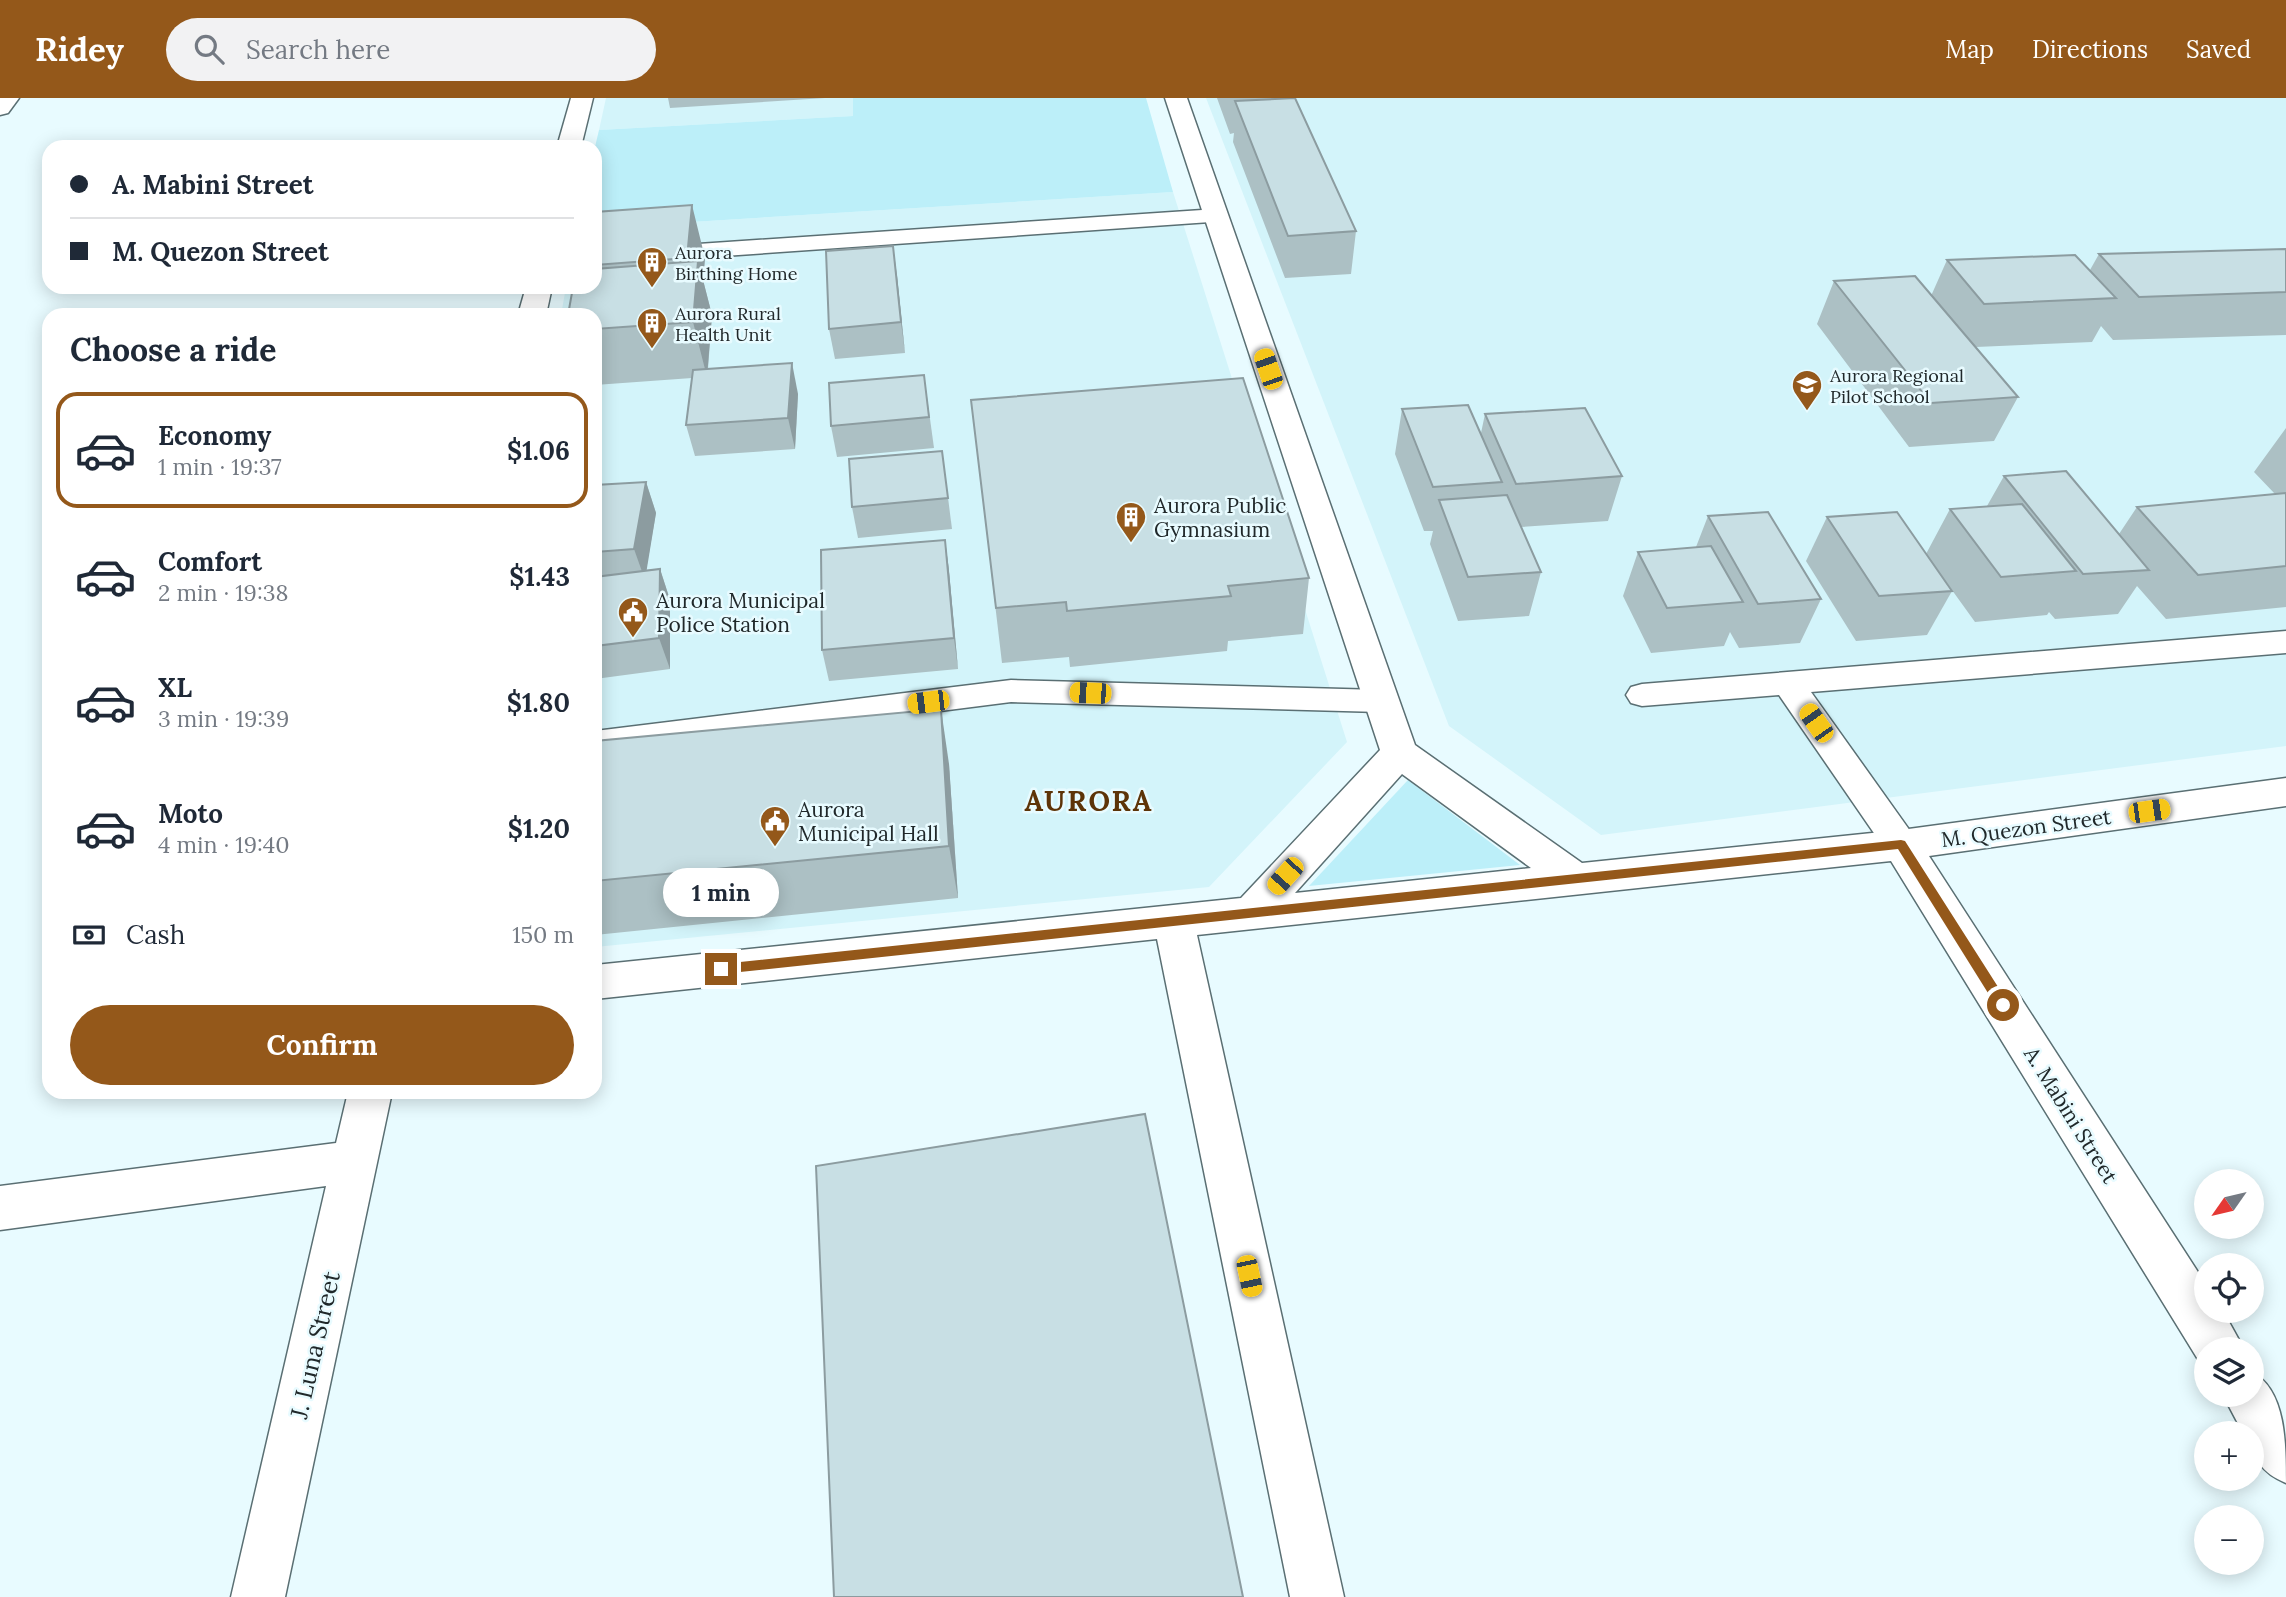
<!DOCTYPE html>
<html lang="en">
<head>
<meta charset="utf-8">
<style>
	body { margin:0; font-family:Lora,serif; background:#f2f2f3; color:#1f2937; height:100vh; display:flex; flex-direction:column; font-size:26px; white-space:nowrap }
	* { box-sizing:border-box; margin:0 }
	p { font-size:23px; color:#747a83 }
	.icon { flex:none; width:38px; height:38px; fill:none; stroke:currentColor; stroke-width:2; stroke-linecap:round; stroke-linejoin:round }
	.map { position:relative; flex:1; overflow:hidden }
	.panel { position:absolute; left:42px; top:210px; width:560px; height:791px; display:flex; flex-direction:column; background:#fff; border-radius:21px; box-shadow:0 4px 18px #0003 }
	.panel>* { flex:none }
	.top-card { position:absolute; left:42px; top:42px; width:560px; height:154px; border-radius:21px; box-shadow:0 4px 18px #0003; display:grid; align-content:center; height:154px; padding:0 28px; background:#fff }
	.needle { width:46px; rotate:236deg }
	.fabs { position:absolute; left:2194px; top:1071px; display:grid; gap:14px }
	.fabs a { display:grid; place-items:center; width:70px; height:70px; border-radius:50%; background:#fff; box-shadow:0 4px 18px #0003; font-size:35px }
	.end { position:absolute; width:32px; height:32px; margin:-16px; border:9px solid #94581a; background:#fff; box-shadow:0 0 0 4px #fff }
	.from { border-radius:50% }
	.bubble { position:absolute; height:49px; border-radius:24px; background:#fff; box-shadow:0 4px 18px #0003; font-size:23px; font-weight:700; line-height:49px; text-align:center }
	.car { position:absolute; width:21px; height:42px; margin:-21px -10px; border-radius:9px; box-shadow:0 0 5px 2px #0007; background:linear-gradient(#f5c518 24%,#345 0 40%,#f5c518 0 76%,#345 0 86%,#f5c518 0) }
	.top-card b { display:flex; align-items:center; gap:24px; height:66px; font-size:26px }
	.top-card b+b { border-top:2px solid #e0e1e3 }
	.top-card i { width:18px; height:18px; background:#1f2937 }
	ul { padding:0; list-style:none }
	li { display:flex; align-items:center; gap:21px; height:116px; margin:0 14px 10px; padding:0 14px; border:4px solid transparent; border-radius:21px }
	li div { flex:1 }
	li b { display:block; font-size:26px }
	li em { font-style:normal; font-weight:700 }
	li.selected { border-color:#94581a }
	li>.icon { width:63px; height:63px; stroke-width:1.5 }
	h2 { padding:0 28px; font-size:32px; line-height:84px }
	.pay { display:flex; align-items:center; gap:18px; height:77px; padding:0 28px; font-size:26px }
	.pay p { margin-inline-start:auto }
	.cta { display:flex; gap:14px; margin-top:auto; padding:14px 28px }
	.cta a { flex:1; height:80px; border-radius:42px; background:#94581a; color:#fff; font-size:28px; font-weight:700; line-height:80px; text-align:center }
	header { display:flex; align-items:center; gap:42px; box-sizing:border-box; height:98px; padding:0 35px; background:#94581a; color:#fff }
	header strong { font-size:33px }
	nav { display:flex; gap:38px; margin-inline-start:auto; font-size:24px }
	.search { width:490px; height:63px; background:#f2f2f3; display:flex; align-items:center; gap:18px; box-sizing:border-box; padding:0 24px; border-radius:38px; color:#747a83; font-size:26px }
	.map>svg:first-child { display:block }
	.built { fill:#d3f4fa }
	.green { fill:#bceff9 }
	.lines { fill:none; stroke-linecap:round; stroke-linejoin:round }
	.service-casing { stroke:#5a6f73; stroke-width:3 }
	.minor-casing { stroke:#5a6f73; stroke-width:3 }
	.service { fill:#fff; fill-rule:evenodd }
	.minor { fill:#fff; fill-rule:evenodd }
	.wall { fill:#acc0c4 }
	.shaded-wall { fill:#8c9ca0 }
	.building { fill:#c8dfe4; stroke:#8c9ca0; stroke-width:2 }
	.route { fill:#94581a }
	.labels { text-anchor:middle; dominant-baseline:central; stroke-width:5; stroke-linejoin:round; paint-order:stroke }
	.far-poi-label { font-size:18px; fill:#20282a; stroke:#e8fbff; text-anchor:start }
	.poi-label { font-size:21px; fill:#20282a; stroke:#e8fbff; text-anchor:start }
	.street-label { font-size:21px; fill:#20282a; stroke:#e8fbff }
	.near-street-label { font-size:24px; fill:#20282a; stroke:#e8fbff }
	.district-label { font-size:28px; font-weight:bold; letter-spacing:2px; fill:#5d3408; stroke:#e8fbff }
</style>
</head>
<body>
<header>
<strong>Ridey</strong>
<div class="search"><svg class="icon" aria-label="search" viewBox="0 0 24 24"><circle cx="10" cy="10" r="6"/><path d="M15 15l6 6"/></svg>Search here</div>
<nav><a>Map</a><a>Directions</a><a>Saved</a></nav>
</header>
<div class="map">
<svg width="2286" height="1499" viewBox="0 0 2286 1499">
	<rect width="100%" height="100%" fill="#e8fbff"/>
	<g class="built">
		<path d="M 606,0 L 853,0 L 853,18 L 599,32 Z"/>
		<path d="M 1206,0 L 2286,0 L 2286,648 L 1601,737 L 1449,628 Z"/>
		<path d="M 1173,94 L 1347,644 L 1209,789 L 595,849 L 595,217 L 561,217 L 566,189 L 595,189 L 595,130 Z"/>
	</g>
	<g class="green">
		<path d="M 853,0 L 1146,0 L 1173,94 L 595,130 L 595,49 L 599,32 L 853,18 Z"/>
		<path d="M 1408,682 L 1520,767 L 1309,788 Z"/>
	</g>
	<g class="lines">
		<g class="service-casing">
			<g id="service">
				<path d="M 1217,111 L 1225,113 L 1228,118 L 1225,123 L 595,167 L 595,153 Z"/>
				<path d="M 2286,533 L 2286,555 L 1811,594 L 1913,737 L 1918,747 L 1913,757 L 1901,761 L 1889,757 L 1779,597 L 1642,608 L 1631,605 L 1626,597 L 1631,589 L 1642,586 Z"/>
				<path d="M 1011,582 L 1380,592 L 1391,595 L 1396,603 L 1391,611 L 1380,614 L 1011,604 L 595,657 L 595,633 Z"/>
			</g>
		</g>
		<g class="minor-casing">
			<g id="minor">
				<path d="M 0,0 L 19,0 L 8,15 L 0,17 Z"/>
				<path d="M 571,0 L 593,0 L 581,49 L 557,49 Z"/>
				<path d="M 1165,0 L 1187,0 L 1415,647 L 1582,765 L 1901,732 L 2286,680 L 2286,708 L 1929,758 L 2207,1188 L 2207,1213 L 2223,1213 L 2244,1251 L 2207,1251 L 2207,1270 L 2202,1268 L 1891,763 L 1197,837 L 1344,1499 L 1290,1499 L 1157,841 L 595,901 L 595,867 L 1241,800 L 1380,652 ZM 1402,676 L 1531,770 L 1295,795 Z"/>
				<path d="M 526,189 L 552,189 L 546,217 L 518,217 Z"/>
				<path d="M 348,994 L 392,994 L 285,1499 L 231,1499 L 326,1088 L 0,1132 L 0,1088 L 336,1045 Z"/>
				<path d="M 2252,1274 C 2286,1292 2286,1346 2286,1385 C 2262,1375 2252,1361 2252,1335 L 2243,1335 L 2223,1297 L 2252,1297 Z"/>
			</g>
		</g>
		<use href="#service" class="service"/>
		<use href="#minor" class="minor"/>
	</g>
	<g class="wall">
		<path d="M 668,0 L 825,0 L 670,10 Z"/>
		<path d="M 1217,0 L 1295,0 L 1356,133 L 1351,176 L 1285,180 L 1233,44 L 1234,35 L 1230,36 Z"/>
		<path d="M 595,114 L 705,160 L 703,182 L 712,217 L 708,271 L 798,296 L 795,351 L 695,358 L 686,327 L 692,280 L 595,287 Z"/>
		<path d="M 2286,151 L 2286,237 L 2113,242 L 2101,228 L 2092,244 L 1976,249 L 2018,299 L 1994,343 L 1909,349 L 1817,226 L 1834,183 L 1931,198 L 1947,162 L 2090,172 L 2099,156 Z"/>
		<path d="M 897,178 L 905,255 L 835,261 L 829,231 Z"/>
		<path d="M 924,277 L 934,350 L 837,359 L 831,328 Z"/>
		<path d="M 971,302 L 1309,480 L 1303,536 L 1228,543 L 1227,553 L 1070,569 L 1069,559 L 1002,565 Z"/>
		<path d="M 1402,311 L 1481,335 L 1485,316 L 1622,378 L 1608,423 L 1521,429 L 1541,474 L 1529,518 L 1458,523 L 1430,446 L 1433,433 L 1424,433 L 1395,356 Z"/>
		<path d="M 2286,330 L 2286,509 L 2166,521 L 2137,488 L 2118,516 L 2055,521 L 2049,514 L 2047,517 L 1975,524 L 1926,456 L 1950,411 L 1987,408 L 2004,378 L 2119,436 L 2137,409 L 2275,396 L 2254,374 Z"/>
		<path d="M 942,353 L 952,431 L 858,440 L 852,409 Z"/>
		<path d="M 646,384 L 656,415 L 646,472 L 660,471 L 670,502 L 670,571 L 595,581 L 595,387 Z"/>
		<path d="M 1708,418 L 1821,501 L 1800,545 L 1739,550 L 1730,534 L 1724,548 L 1651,555 L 1623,498 L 1638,454 L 1696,449 Z"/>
		<path d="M 1827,419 L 1952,493 L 1927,537 L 1856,543 L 1806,463 Z"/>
		<path d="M 945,442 L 949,473 L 958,571 L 829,583 L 822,552 Z"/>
		<path d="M 595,643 L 949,666 L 958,800 L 595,837 Z"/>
	</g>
	<g class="shaded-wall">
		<path d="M 692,107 L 705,160 L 703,182 L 712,217 L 707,279 L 693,224 L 695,195 L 687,160 Z"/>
		<path d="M 893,148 L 897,178 L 905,255 L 901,224 Z"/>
		<path d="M 792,265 L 798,296 L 795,351 L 788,320 Z"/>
		<path d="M 646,384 L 656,415 L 645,482 L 634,451 Z"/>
		<path d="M 945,442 L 949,473 L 958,571 L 954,540 Z"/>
		<path d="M 660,471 L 670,502 L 670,571 L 659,540 Z"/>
		<path d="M 941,611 L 949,666 L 958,800 L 949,748 Z"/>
	</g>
	<g class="building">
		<path d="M 1295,0 L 1356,133 L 1288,138 L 1235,3 Z"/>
		<path d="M 692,107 L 687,160 L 595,167 L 595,114 Z"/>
		<path d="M 893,148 L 901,224 L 829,231 L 826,153 Z"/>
		<path d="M 2286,151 L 2286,194 L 2139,199 L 2099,156 Z"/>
		<path d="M 2075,157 L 2116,200 L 1984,206 L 1947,162 Z"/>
		<path d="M 698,163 L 693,224 L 595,231 L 595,217 L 568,217 L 573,189 L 595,189 L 595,171 Z"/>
		<path d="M 1915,178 L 2018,299 L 1931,305 L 1834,183 Z"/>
		<path d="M 792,265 L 788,320 L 686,327 L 693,272 Z"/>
		<path d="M 924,277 L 929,319 L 831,328 L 829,285 Z"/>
		<path d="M 1243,280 L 1309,480 L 1228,488 L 1231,498 L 1067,513 L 1066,504 L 996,510 L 971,302 Z"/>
		<path d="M 1468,307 L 1502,384 L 1433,389 L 1402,311 Z"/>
		<path d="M 1585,310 L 1622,378 L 1516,386 L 1485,316 Z"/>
		<path d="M 942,353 L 948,400 L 852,409 L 849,361 Z"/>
		<path d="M 2066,373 L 2149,472 L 2083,476 L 2004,378 Z"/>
		<path d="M 646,384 L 634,451 L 595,454 L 595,387 Z"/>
		<path d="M 2286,395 L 2286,468 L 2198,477 L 2137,409 Z"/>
		<path d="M 1507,397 L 1541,474 L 1468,479 L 1439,402 Z"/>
		<path d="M 2022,406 L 2076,473 L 2001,479 L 1950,411 Z"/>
		<path d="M 1768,414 L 1821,501 L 1758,506 L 1708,418 Z"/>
		<path d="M 1897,414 L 1952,493 L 1879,498 L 1827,419 Z"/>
		<path d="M 945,442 L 954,540 L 822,552 L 821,452 Z"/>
		<path d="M 1711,448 L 1743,504 L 1667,510 L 1638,454 Z"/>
		<path d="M 660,471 L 659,540 L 595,548 L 595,479 Z"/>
		<path d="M 941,611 L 949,748 L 595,783 L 595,643 Z"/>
		<path d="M 1145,1016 L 1243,1499 L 834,1499 L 816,1068 Z"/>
	</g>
	<path class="route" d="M 1901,742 L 1905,743 L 2007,903 L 2007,911 L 1998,911 L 1898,751 L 721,876 L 715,871 L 721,866 Z"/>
	<defs>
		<g id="building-pin" transform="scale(1.575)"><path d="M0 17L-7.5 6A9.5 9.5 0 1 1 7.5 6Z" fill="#94581a" stroke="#e8fbff"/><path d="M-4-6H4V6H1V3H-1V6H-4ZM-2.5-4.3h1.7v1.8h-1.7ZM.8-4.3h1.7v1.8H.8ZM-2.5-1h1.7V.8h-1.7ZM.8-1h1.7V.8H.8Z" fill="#fff"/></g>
		<g id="school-pin" transform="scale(1.575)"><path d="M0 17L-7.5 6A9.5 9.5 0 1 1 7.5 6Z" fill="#94581a" stroke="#e8fbff"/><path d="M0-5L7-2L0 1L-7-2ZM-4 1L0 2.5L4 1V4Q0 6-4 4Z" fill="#fff"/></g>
		<g id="civic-pin" transform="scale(1.575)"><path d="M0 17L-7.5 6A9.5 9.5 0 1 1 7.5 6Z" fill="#94581a" stroke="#e8fbff"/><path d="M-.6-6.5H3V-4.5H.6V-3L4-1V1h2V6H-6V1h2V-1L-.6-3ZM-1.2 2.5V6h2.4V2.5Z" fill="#fff"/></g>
	</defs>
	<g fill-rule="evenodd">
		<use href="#building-pin" x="652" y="164"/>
		<use href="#building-pin" x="652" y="225"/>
		<use href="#school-pin" x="1807" y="287"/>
		<use href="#building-pin" x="1131" y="419"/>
		<use href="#civic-pin" x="633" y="514"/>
		<use href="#civic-pin" x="775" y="723"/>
	</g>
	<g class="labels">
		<g class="far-poi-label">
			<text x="675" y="154">Aurora<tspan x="675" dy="21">Birthing Home</tspan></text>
			<text x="675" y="215">Aurora Rural<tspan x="675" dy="21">Health Unit</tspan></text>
			<text x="1830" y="277">Aurora Regional<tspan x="1830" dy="21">Pilot School</tspan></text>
		</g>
		<g class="poi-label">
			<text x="1154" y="407">Aurora Public<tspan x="1154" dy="24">Gymnasium</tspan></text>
			<text x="656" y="502">Aurora Municipal<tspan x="656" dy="24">Police Station</tspan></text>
			<text x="798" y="711">Aurora<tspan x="798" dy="24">Municipal Hall</tspan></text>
		</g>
		<g class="street-label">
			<text transform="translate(2026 730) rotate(-8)">M. Quezon Street</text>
			<text transform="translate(2071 1017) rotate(58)">A. Mabini Street</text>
		</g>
		<g class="near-street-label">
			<text transform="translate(315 1247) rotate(-77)">J. Luna Street</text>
		</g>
		<g class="district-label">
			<text x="1089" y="703">AURORA</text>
		</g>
	</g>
</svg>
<div class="fabs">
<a><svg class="needle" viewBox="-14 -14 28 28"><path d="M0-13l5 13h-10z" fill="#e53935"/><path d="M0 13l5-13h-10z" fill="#747a83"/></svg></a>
<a><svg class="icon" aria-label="locate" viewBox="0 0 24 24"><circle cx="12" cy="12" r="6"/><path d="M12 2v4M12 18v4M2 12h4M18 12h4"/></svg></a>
<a><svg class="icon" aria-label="layers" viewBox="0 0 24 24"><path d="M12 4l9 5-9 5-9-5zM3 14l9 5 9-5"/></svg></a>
<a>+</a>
<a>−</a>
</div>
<i class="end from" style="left:2003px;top:907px"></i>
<i class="end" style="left:721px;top:871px"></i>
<div class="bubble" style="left:663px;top:770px;width:116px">1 min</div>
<i class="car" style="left:1268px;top:271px;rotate:341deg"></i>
<i class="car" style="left:1090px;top:595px;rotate:272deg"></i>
<i class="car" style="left:928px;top:604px;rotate:263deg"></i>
<i class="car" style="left:1816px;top:625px;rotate:325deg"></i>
<i class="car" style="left:2149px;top:713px;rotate:82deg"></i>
<i class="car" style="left:1285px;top:778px;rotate:222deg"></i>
<i class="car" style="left:1249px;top:1178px;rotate:168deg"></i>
<div class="top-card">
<b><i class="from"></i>A. Mabini Street</b>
<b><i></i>M. Quezon Street</b>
</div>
<section class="panel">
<h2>Choose a ride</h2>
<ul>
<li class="selected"><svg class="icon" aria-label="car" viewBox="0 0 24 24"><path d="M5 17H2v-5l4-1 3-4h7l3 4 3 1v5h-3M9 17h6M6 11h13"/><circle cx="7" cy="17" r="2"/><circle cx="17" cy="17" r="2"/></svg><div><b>Economy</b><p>1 min · 19:37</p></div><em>$1.06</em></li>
<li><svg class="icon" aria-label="car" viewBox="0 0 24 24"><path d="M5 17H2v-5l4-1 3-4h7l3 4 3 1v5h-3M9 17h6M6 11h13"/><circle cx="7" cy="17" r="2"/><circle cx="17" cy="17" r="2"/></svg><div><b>Comfort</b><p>2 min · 19:38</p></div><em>$1.43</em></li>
<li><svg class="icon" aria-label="car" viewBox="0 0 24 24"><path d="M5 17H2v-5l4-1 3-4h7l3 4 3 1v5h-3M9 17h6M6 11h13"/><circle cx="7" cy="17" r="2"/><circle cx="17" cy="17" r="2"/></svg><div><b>XL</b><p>3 min · 19:39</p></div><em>$1.80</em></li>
<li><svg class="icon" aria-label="car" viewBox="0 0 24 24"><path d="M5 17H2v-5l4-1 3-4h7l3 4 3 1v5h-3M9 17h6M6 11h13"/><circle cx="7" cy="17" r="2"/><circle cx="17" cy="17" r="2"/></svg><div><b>Moto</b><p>4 min · 19:40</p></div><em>$1.20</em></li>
</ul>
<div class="pay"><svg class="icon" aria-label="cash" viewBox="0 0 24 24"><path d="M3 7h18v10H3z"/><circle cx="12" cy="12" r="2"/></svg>Cash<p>150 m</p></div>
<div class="cta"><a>Confirm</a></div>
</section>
</div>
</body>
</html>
